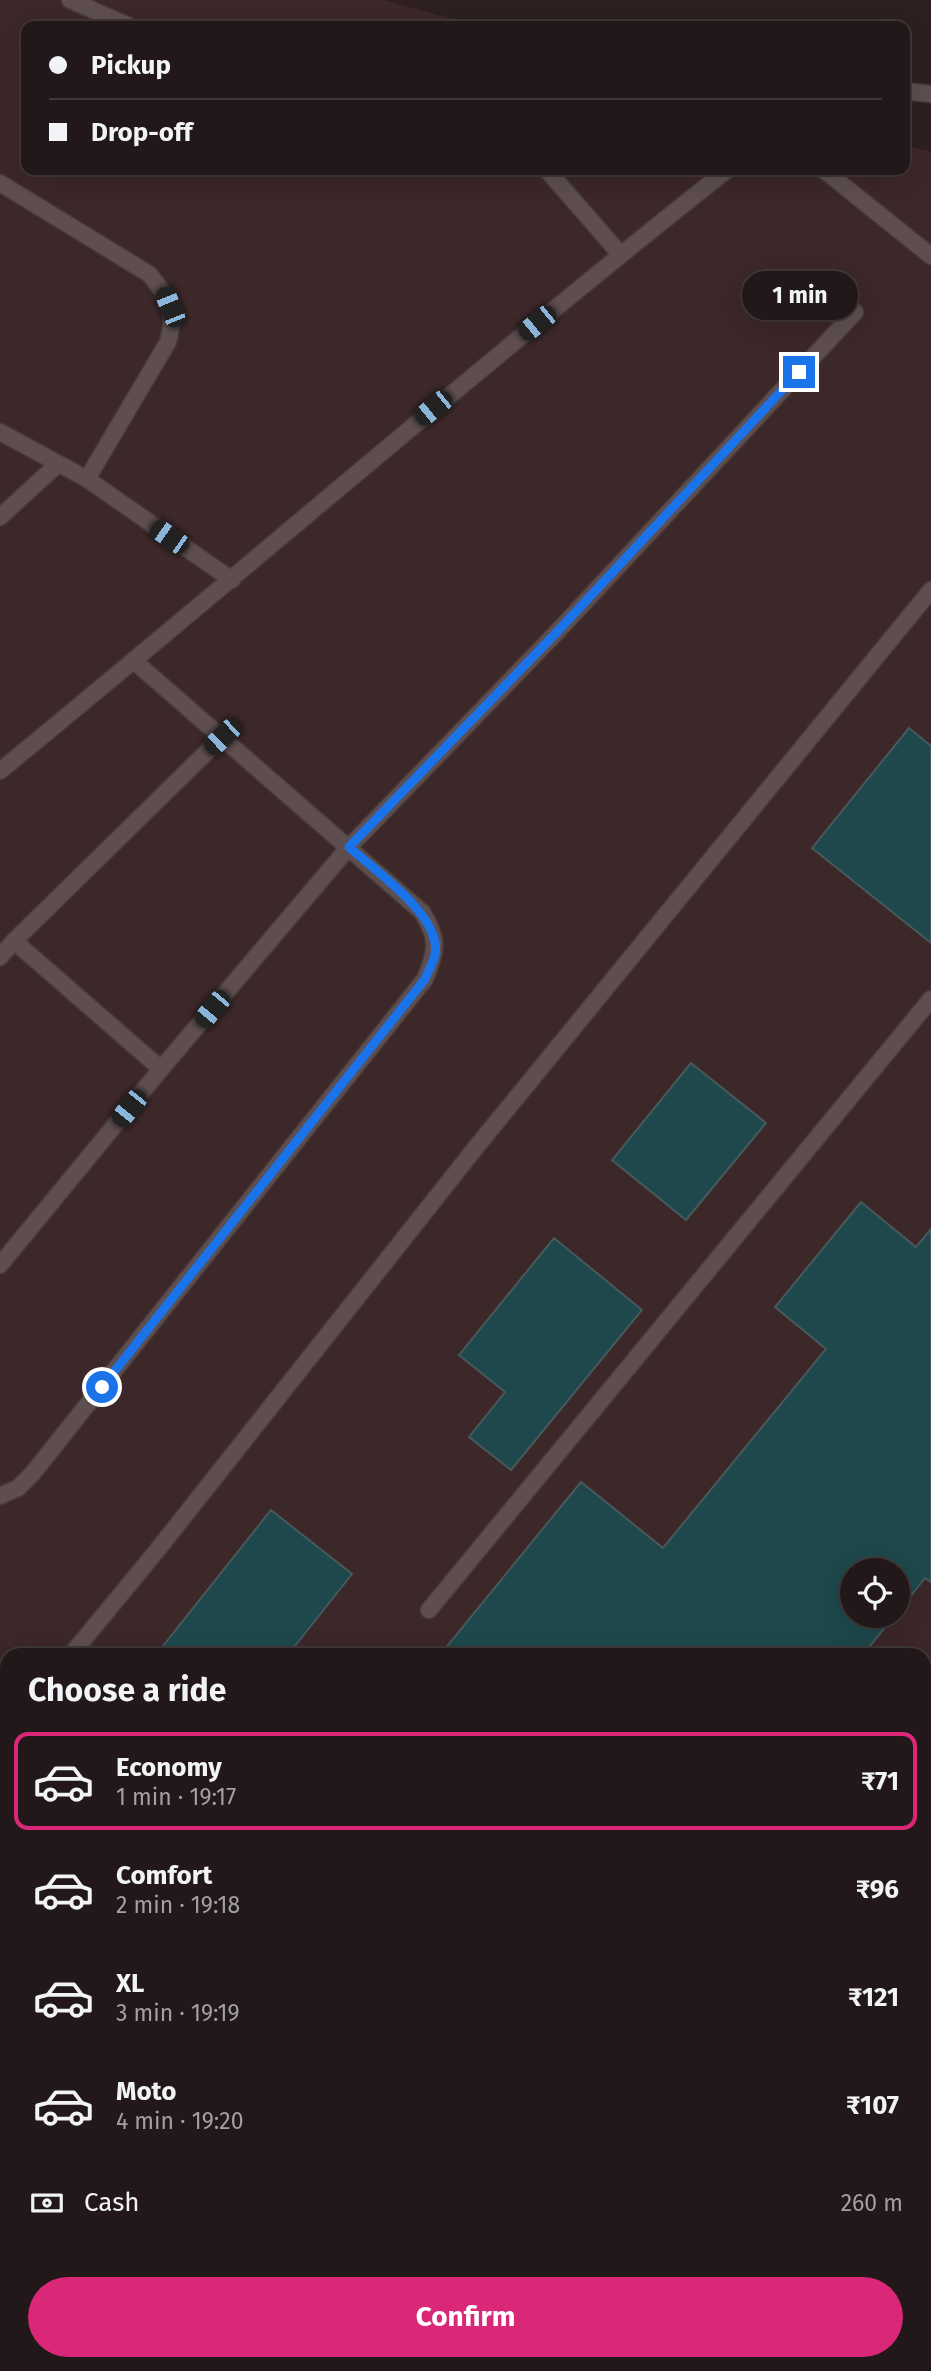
<!DOCTYPE html>
<html lang="en">
<head>
<meta charset="utf-8">
<style>
	body { margin:0; font-family:"Fira Sans",sans-serif; background:#2a2122; color:#f1f3f6; height:100vh; display:flex; flex-direction:column; font-size:26px; white-space:nowrap }
	* { box-sizing:border-box; margin:0 }
	p { font-size:23px; color:#a2a0a2 }
	.icon { flex:none; width:38px; height:38px; fill:none; stroke:currentColor; stroke-width:2; stroke-linecap:round; stroke-linejoin:round }
	.map { position:relative; flex:1; overflow:hidden }
	.side { position:absolute; left:0px; top:1648px; width:931px; height:723px; display:flex; flex-direction:column; background:#221819; border-radius:21px 21px 0 0; box-shadow:0 7px 28px #0002,0 0 0 2px #3f3738 }
	.side>* { flex:none }
	.banner { position:absolute; left:21px; top:21px; width:889px; height:154px; border-radius:14px; box-shadow:0 7px 28px #0002,0 0 0 2px #3f3738; display:grid; align-content:center; height:154px; padding:0 28px; background:#221819 }
	.controls { position:absolute; left:840px; top:1558px; display:grid; gap:14px }
	.controls a { display:grid; place-items:center; width:70px; height:70px; border-radius:50%; background:#221819; box-shadow:0 7px 28px #0002,0 0 0 2px #3f3738; font-size:35px }
	.end { position:absolute; width:32px; height:32px; margin:-16px; border:9px solid #1a73e8; background:#fff; box-shadow:0 0 0 4px #fff }
	.from { border-radius:50% }
	.bubble { position:absolute; height:49px; border-radius:24px; background:#221819; box-shadow:0 7px 28px #0002,0 0 0 2px #3f3738; font-size:23px; font-weight:700; line-height:49px; text-align:center }
	.car { position:absolute; width:21px; height:42px; margin:-21px -10px; border-radius:9px; box-shadow:0 0 5px 2px #0007; background:linear-gradient(#222 24%,#8ab4d8 0 40%,#222 0 76%,#8ab4d8 0 86%,#222 0) }
	.banner b { display:flex; align-items:center; gap:24px; height:66px; font-size:26px }
	.banner b+b { border-top:2px solid #3f3738 }
	.banner i { width:18px; height:18px; background:#f1f3f6 }
	ul { padding:0; list-style:none }
	li { display:flex; align-items:center; gap:21px; height:98px; margin:0 14px 10px; padding:0 14px; border:4px solid transparent; border-radius:14px }
	li div { flex:1 }
	li b { display:block; font-size:26px }
	li em { font-style:normal; font-weight:700 }
	li.selected { border-color:#db2777 }
	li>.icon { width:63px; height:63px; stroke-width:1.5 }
	h2 { padding:0 28px; font-size:32px; line-height:84px }
	.pay { display:flex; align-items:center; gap:18px; height:77px; padding:0 28px; font-size:26px }
	.pay p { margin-inline-start:auto }
	.primary-button { display:flex; gap:14px; margin-top:auto; padding:14px 28px }
	.primary-button a { flex:1; height:80px; border-radius:42px; background:#db2777; color:#fff; font-size:28px; font-weight:700; line-height:80px; text-align:center }
	.map>svg:first-child { display:block }
	.built { fill:#3c2729; fill-rule:evenodd }
	.building { fill:#1e484c; stroke:#47595b; stroke-width:2 }
	.lines { fill:none; stroke-linecap:round; stroke-linejoin:round }
	.lane-casing { stroke:#473b3c; stroke-width:19 }
	.lane { stroke:#5e4e4f; stroke-width:16 }
	.route { stroke:#1a73e8; stroke-width:9 }
</style>
</head>
<body>
<div class="map">
<svg width="931" height="2371" viewBox="0 0 931 2371">
	<rect width="100%" height="100%" fill="#2e2021"/>
	<path class="built" d="M 0,0 L 384,0 L 478,26 L 26,26 L 26,170 L 905,170 L 905,145 L 931,152 L 931,2371 L 0,2371 ZM 852,1570 L 898,1570 L 898,1615 L 852,1615 ZM 7,1656 L 924,1656 L 924,2364 L 7,2364 Z"/>
	<g class="building">
		<path d="M 909,728 L 931,746 L 931,943 L 812,848 Z"/>
		<path d="M 691,1063 L 766,1123 L 686,1220 L 612,1160 Z"/>
		<path d="M 861,1202 L 916,1247 L 931,1229 L 931,1582 L 925,1578 L 898,1612 L 898,1570 L 852,1570 L 852,1615 L 895,1615 L 862,1656 L 439,1656 L 581,1482 L 663,1548 L 826,1349 L 775,1307 Z"/>
		<path d="M 554,1238 L 642,1310 L 511,1470 L 469,1437 L 505,1392 L 459,1355 Z"/>
		<path d="M 271,1510 L 352,1574 L 287,1656 L 155,1656 Z"/>
		<path d="M 7,1934 L 7,2208 L 0,2217 L 0,1943 Z"/>
		<path d="M 219,2364 L 280,2364 L 275,2371 L 227,2371 Z"/>
	</g>
	<g class="lines">
		<g class="lane-casing">
			<g id="lane">
				<path d="M 70,0 L 129,26"/>
				<path d="M 905,91 L 931,94"/>
				<path d="M 547,170 L 620,254"/>
				<path d="M 824,170 L 931,256"/>
				<path d="M 0,183 L 149,274 C 169,297 176,311 168,342 L 87,479"/>
				<path d="M 0,432 L 87,479 L 232,580"/>
				<path d="M 0,517 L 58,464"/>
				<path d="M 222,737 L 14,941 L 161,1069 L 349,847 L 556,633 L 855,312"/>
				<path d="M 0,771 C 243,572 480,365 727,170"/>
				<path d="M 0,957 L 14,941"/>
				<path d="M 0,1265 L 161,1069"/>
				<path d="M 0,1496 L 18,1488 L 33,1473 L 425,979 C 437,949 439,940 422,912 L 134,661"/>
				<path d="M 429,1610 L 931,999"/>
				<path d="M 70,1656 L 155,1553 L 477,1146 L 931,590"/>
				<path d="M 0,1740 L 7,1732"/>
				<path d="M 924,2110 L 931,2105"/>
				<path d="M 523,2371 L 528,2364"/>
			</g>
		</g>
		<use href="#lane" class="lane"/>
	</g>
	<g class="lines">
		<path class="route" d="M 102,1387 L 425,979 C 428,971 434,962 435,954 C 442,916 374,870 349,847 L 556,633 L 799,372"/>
	</g>
</svg>
<div class="controls">
<a><svg class="icon" aria-label="locate" viewBox="0 0 24 24"><circle cx="12" cy="12" r="6"/><path d="M12 2v4M12 18v4M2 12h4M18 12h4"/></svg></a>
</div>
<i class="end from" style="left:102px;top:1387px"></i>
<i class="end" style="left:799px;top:372px"></i>
<div class="bubble" style="left:742px;top:271px;width:116px">1 min</div>
<i class="car" style="left:170px;top:307px;rotate:338deg"></i>
<i class="car" style="left:537px;top:323px;rotate:231deg"></i>
<i class="car" style="left:433px;top:408px;rotate:231deg"></i>
<i class="car" style="left:169px;top:537px;rotate:305deg"></i>
<i class="car" style="left:222px;top:737px;rotate:226deg"></i>
<i class="car" style="left:212px;top:1009px;rotate:220deg"></i>
<i class="car" style="left:129px;top:1108px;rotate:219deg"></i>
<div class="banner">
<b><i class="from"></i>Pickup</b>
<b><i></i>Drop-off</b>
</div>
<section class="side">
<h2>Choose a ride</h2>
<ul>
<li class="selected"><svg class="icon" aria-label="car" viewBox="0 0 24 24"><path d="M5 17H2v-5l4-1 3-4h7l3 4 3 1v5h-3M9 17h6M6 11h13"/><circle cx="7" cy="17" r="2"/><circle cx="17" cy="17" r="2"/></svg><div><b>Economy</b><p>1 min · 19:17</p></div><em>₹71</em></li>
<li><svg class="icon" aria-label="car" viewBox="0 0 24 24"><path d="M5 17H2v-5l4-1 3-4h7l3 4 3 1v5h-3M9 17h6M6 11h13"/><circle cx="7" cy="17" r="2"/><circle cx="17" cy="17" r="2"/></svg><div><b>Comfort</b><p>2 min · 19:18</p></div><em>₹96</em></li>
<li><svg class="icon" aria-label="car" viewBox="0 0 24 24"><path d="M5 17H2v-5l4-1 3-4h7l3 4 3 1v5h-3M9 17h6M6 11h13"/><circle cx="7" cy="17" r="2"/><circle cx="17" cy="17" r="2"/></svg><div><b>XL</b><p>3 min · 19:19</p></div><em>₹121</em></li>
<li><svg class="icon" aria-label="car" viewBox="0 0 24 24"><path d="M5 17H2v-5l4-1 3-4h7l3 4 3 1v5h-3M9 17h6M6 11h13"/><circle cx="7" cy="17" r="2"/><circle cx="17" cy="17" r="2"/></svg><div><b>Moto</b><p>4 min · 19:20</p></div><em>₹107</em></li>
</ul>
<div class="pay"><svg class="icon" aria-label="cash" viewBox="0 0 24 24"><path d="M3 7h18v10H3z"/><circle cx="12" cy="12" r="2"/></svg>Cash<p>260 m</p></div>
<div class="primary-button"><a>Confirm</a></div>
</section>
</div>
</body>
</html>
